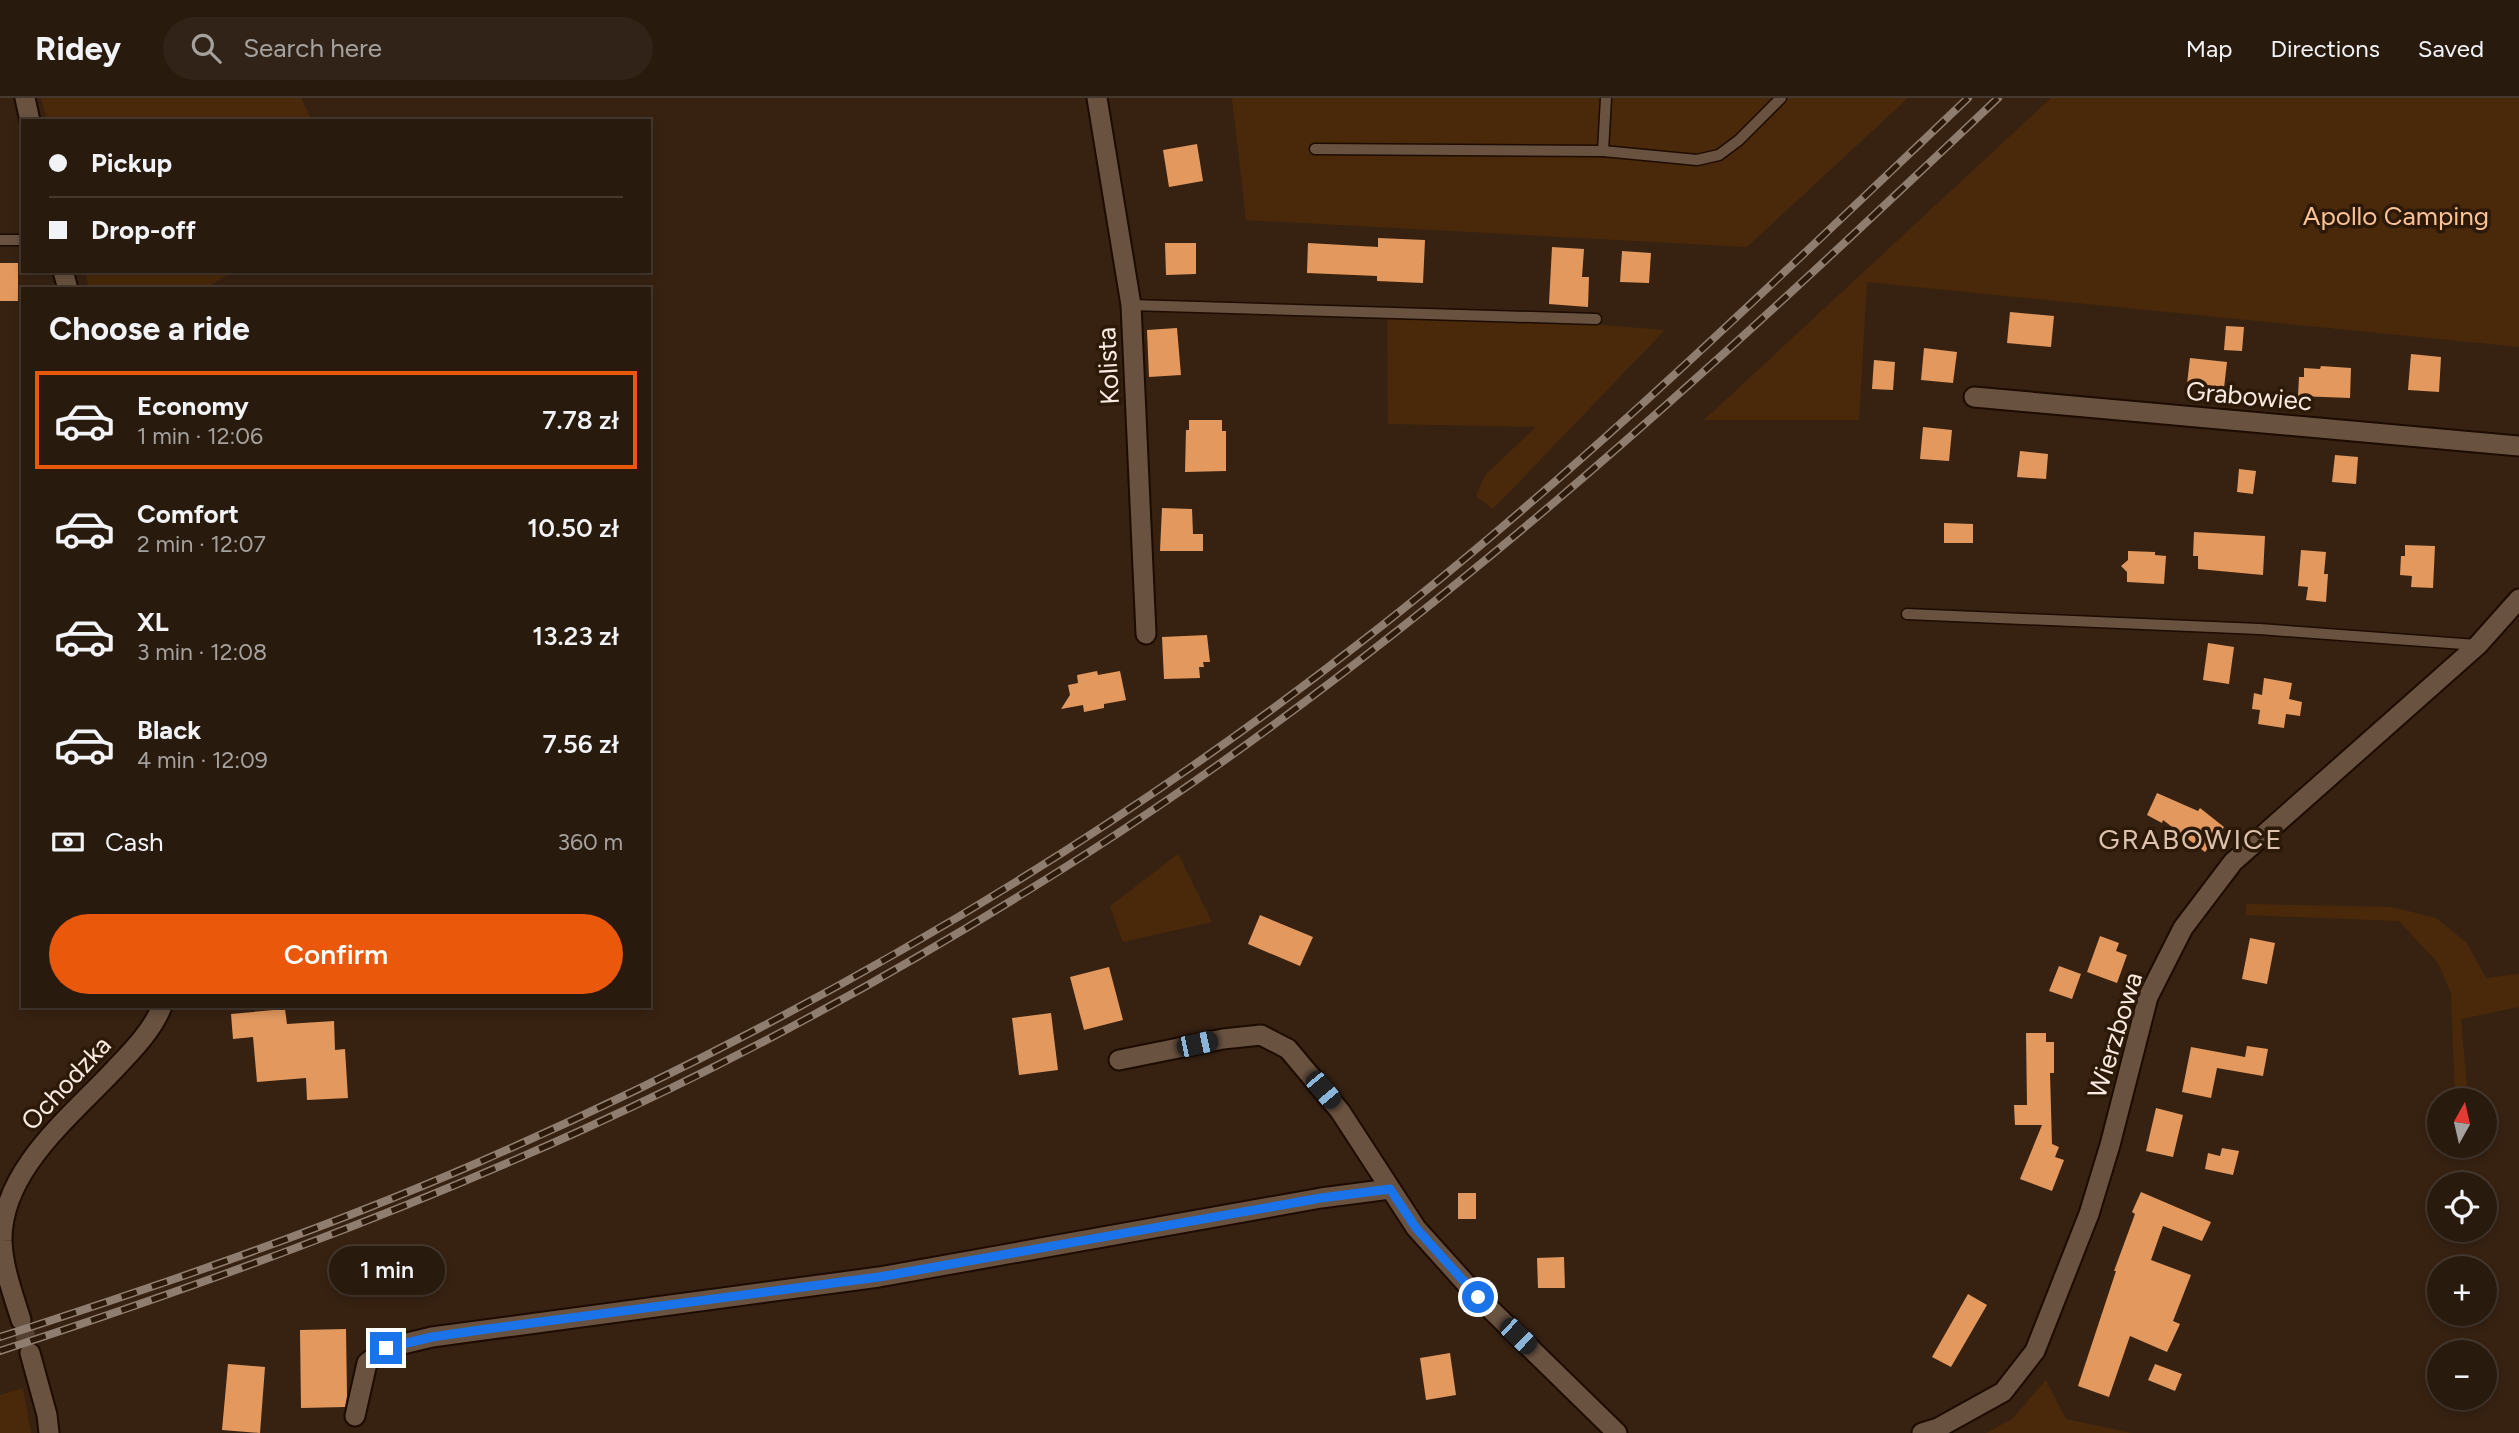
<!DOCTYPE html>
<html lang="en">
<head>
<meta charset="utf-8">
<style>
	body { margin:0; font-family:Figtree,sans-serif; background:#312317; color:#f1f3f6; height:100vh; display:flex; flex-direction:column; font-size:26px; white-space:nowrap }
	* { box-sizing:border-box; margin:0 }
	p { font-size:23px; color:#a5a19e }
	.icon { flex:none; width:38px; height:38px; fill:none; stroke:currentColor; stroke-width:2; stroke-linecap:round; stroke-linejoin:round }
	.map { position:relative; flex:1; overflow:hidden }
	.sheet { position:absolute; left:21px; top:189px; width:630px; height:721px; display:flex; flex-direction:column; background:#291a0e; border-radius:0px; box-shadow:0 4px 10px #0003,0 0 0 2px #45382e }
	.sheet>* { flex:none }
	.top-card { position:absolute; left:21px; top:21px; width:630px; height:154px; border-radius:0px; box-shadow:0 4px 10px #0003,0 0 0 2px #45382e; display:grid; align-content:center; height:154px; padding:0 28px; background:#291a0e }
	.needle { width:46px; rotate:8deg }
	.tools { position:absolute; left:2427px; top:990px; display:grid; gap:14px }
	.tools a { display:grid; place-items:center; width:70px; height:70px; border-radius:50%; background:#291a0e; box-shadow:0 4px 10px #0003,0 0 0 2px #45382e; font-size:35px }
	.end { position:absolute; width:32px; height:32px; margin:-16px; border:9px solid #1a73e8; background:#fff; box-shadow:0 0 0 4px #fff }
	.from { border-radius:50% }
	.bubble { position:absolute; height:49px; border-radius:24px; background:#291a0e; box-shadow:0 4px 10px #0003,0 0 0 2px #45382e; font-size:23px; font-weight:600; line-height:49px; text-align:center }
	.car { position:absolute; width:21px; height:42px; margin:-21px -10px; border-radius:9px; box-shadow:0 0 5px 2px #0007; background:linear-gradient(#222 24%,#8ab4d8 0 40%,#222 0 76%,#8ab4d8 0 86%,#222 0) }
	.top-card b { display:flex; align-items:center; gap:24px; height:66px; font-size:26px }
	.top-card b+b { border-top:2px solid #45382e }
	.top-card i { width:18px; height:18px; background:#f1f3f6 }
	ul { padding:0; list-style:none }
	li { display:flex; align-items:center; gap:21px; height:98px; margin:0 14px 10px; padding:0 14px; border:4px solid transparent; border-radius:0px }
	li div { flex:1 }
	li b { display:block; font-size:26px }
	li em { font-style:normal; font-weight:600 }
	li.current { border-color:#ea580c }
	li>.icon { width:63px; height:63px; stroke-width:1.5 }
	h2 { padding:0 28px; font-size:32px; line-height:84px }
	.pay { display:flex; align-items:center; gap:18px; height:77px; padding:0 28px; font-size:26px }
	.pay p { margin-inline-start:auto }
	.button { display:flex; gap:14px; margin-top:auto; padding:14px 28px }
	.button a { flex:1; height:80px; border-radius:42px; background:#ea580c; color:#fff; font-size:28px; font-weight:600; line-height:80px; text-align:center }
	header { display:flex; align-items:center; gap:42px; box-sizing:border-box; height:98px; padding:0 35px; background:#291a0e; border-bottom:2px solid #45382e }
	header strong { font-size:33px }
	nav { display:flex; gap:38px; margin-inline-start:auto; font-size:24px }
	.search { width:490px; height:63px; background:#312317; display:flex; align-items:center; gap:18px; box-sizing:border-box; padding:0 24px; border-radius:38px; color:#a5a19e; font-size:26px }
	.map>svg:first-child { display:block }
	.green { fill:#4a290a }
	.building { fill:#e3995e }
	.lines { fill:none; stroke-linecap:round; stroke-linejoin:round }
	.minor-tunnel { stroke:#544031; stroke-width:19; stroke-dasharray:19 10; stroke-linecap:butt }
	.service-casing { stroke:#1d0b00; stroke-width:13 }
	.minor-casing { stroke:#1d0b00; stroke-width:23 }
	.service { stroke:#695240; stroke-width:10 }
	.minor { stroke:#695240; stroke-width:19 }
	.rail-casing { stroke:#8f7d70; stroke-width:8 }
	.rail { stroke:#2c1908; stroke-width:5; stroke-dasharray:16; stroke-linecap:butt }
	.route { stroke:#1a73e8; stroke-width:9 }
	.labels { text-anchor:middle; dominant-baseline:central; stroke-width:7; stroke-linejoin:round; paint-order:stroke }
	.park-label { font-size:26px; fill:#fbc296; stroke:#2c1908 }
	.street-label { font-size:26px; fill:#f9ebe1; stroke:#2c1908 }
	.neighbourhood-label { font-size:28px; letter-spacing:2px; fill:#dcc1ad; stroke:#2c1908 }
</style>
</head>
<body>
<header>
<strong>Ridey</strong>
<div class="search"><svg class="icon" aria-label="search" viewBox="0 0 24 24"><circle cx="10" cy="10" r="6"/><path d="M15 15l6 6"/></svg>Search here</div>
<nav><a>Map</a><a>Directions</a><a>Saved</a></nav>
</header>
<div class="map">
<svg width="2519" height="1335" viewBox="0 0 2519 1335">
	<rect width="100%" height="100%" fill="#372212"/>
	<g class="green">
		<path d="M 41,0 L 301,0 L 312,23 L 47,23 Z"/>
		<path d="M 1232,0 L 1908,0 L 1747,149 L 1246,122 Z"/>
		<path d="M 2051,0 L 2519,0 L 2519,249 L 1867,184 L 1859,322 L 1704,322 Z"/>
		<path d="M 85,173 L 234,173 L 204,191 L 89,191 Z"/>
		<path d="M 1387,221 L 1603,227 L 1665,232 L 1493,411 L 1476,398 L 1485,377 L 1536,329 L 1388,326 Z"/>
		<path d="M 1178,756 L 1212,824 L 1123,844 L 1110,808 Z"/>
		<path d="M 2246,806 L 2392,809 L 2436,820 L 2467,845 L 2486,880 L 2519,876 L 2519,909 L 2461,921 L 2467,988 L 2474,1003 L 2457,1003 L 2455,1000 L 2451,895 L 2438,865 L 2399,823 L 2246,817 Z"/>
		<path d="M 2046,1282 L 2066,1321 L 2132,1335 L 1986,1335 L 2012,1321 Z"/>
		<path d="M 23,1290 L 31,1335 L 0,1335 L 0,1297 Z"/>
	</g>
	<g class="building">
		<path d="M 1197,46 L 1203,83 L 1169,89 L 1163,52 Z"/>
		<path d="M 1378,140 L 1425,142 L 1423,185 L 1377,183 L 1377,178 L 1307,175 L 1308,145 L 1378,149 Z"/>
		<path d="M 1165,145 L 1196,145 L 1196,176 L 1166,177 Z"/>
		<path d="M 1552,149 L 1584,151 L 1582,179 L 1589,179 L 1588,209 L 1549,206 Z"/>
		<path d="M 1622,153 L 1651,155 L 1649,185 L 1620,184 Z"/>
		<rect x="0" y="165" width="18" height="38"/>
		<path d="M 2010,214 L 2054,218 L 2051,249 L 2007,245 Z"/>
		<path d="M 2226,228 L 2244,229 L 2242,253 L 2224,252 Z"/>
		<path d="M 1177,230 L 1181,277 L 1149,279 L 1147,232 Z"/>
		<path d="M 1924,250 L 1957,254 L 1953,285 L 1921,282 Z"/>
		<path d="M 2411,256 L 2441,259 L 2439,294 L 2408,292 Z"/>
		<path d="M 2190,260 L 2227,264 L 2224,290 L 2214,289 L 2210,292 L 2204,291 L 2200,287 L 2187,286 Z"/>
		<path d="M 1874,262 L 1895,264 L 1893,292 L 1872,291 Z"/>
		<path d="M 2321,268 L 2351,270 L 2350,300 L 2298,298 L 2299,279 L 2304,279 L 2304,270 L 2320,271 Z"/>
		<path d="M 1189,322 L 1222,322 L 1222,333 L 1226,333 L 1226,373 L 1185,374 L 1186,332 L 1189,332 Z"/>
		<path d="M 1923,329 L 1952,332 L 1949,363 L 1920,361 Z"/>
		<path d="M 2020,353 L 2048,356 L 2046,381 L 2017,379 Z"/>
		<path d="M 2335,357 L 2358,359 L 2356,386 L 2332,384 Z"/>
		<path d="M 2239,371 L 2256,373 L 2253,396 L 2237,394 Z"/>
		<path d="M 1162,410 L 1192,411 L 1193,436 L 1203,436 L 1203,453 L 1160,453 Z"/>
		<path d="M 1944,425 L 1973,426 L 1973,445 L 1944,445 Z"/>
		<path d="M 2194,434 L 2265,438 L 2263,477 L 2198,471 L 2198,458 L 2193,458 Z"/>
		<path d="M 2405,447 L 2435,448 L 2433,490 L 2411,489 L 2412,478 L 2400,477 L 2401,458 L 2405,458 Z"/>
		<path d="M 2301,452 L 2326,454 L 2324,476 L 2328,476 L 2326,504 L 2306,502 L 2308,489 L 2298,488 Z"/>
		<path d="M 2128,453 L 2155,454 L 2155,457 L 2166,458 L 2164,486 L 2127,484 L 2127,474 L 2121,468 L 2128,462 Z"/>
		<path d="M 1207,537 L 1210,564 L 1203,564 L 1204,569 L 1199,569 L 1200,580 L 1164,581 L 1162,539 Z"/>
		<path d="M 2208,545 L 2234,549 L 2229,586 L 2203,582 Z"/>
		<path d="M 1097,573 L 1098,577 L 1120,573 L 1126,602 L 1104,606 L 1104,610 L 1084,614 L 1083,607 L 1061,611 L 1070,597 L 1068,587 L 1078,585 L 1077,577 Z"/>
		<path d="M 2264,580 L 2292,585 L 2289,601 L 2302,604 L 2300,618 L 2286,616 L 2284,630 L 2258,626 L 2260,612 L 2252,611 L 2254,595 L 2262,597 Z"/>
		<path d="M 2157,695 L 2198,713 L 2200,710 L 2224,729 L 2205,754 L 2163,722 L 2162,725 L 2147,717 Z"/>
		<path d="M 1260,817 L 1313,839 L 1300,868 L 1248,846 Z"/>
		<path d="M 2100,838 L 2119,845 L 2116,853 L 2127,857 L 2117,885 L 2087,874 Z"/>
		<path d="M 2250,840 L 2275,845 L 2267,886 L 2242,881 Z"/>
		<path d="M 2059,868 L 2081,876 L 2072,901 L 2049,893 Z"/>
		<path d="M 1109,869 L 1123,922 L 1084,932 L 1070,879 Z"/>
		<path d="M 285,911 L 287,926 L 334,923 L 335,952 L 345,951 L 348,1000 L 307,1002 L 306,980 L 257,984 L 253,939 L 233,941 L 231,916 Z"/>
		<path d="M 1051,915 L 1058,972 L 1019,977 L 1012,920 Z"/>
		<path d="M 2026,935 L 2046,935 L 2046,944 L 2054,944 L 2054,975 L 2050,975 L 2052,1046 L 2059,1049 L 2055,1059 L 2064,1062 L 2052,1093 L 2020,1081 L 2042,1027 L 2015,1027 L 2014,1007 L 2027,1007 Z"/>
		<path d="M 2247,948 L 2268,951 L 2263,978 L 2217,970 L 2211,1000 L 2182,994 L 2191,949 L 2245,959 Z"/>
		<path d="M 2156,1010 L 2183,1017 L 2173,1059 L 2146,1053 Z"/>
		<path d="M 2222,1050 L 2239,1053 L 2233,1077 L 2205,1071 L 2208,1055 L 2220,1058 Z"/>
		<path d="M 2141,1094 L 2211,1124 L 2202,1143 L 2163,1128 L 2151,1162 L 2191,1177 L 2173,1223 L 2180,1226 L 2167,1254 L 2130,1238 L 2109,1299 L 2078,1288 L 2116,1173 L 2114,1173 L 2135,1116 L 2132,1114 Z"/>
		<rect x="1458" y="1095" width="18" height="26"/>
		<path d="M 1564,1159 L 1565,1190 L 1538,1190 L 1537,1160 Z"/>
		<path d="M 1968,1196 L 1987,1207 L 1951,1269 L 1932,1259 Z"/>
		<path d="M 346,1231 L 347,1298 L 345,1309 L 301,1310 L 300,1232 Z"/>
		<path d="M 1450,1255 L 1456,1297 L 1426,1302 L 1420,1260 Z"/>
		<path d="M 228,1266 L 265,1269 L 260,1335 L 222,1332 Z"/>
		<path d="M 2155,1266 L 2182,1276 L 2175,1293 L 2148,1282 Z"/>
	</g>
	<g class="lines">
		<path class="minor-tunnel" d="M 21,1222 L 30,1255"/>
		<g class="service-casing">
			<g id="service">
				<path d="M 1315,51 L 1603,53 L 1697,62 L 1719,57 L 1739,42 L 1781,0"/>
				<path d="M 1603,53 L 1606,0"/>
				<path d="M 0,142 L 23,142"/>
				<path d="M 1131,207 L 1596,221"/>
				<path d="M 1907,516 L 2259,531 L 2477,547"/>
			</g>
		</g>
		<g class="minor-casing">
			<g id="minor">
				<path d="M 25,0 L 30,23"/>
				<path d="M 1097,0 L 1131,207 L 1146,536"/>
				<path d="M 63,173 L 68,191"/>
				<path d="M 1974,299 L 2519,348"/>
				<path d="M 1119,962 L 1223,941 L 1261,937 L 1288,951 L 1340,1013 L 1416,1130 L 1478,1199 L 1617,1335"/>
				<path d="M 21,1222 C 13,1196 3,1170 2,1143 C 1,1073 70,1019 114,972 C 131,954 153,932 162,908"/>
				<path d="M 30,1255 L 47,1317 L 49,1335"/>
				<path d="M 355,1318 L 367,1265 L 386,1250 L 432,1239 L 879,1179 L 1321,1100 L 1390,1091"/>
				<path d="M 1922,1335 L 1938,1330 L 2003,1294 L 2035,1253 L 2089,1116 L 2110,1047 L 2148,899 L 2183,830 L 2233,764 L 2478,547 L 2519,501"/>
			</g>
		</g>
		<use href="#service" class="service"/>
		<use href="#minor" class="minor"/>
		<g class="rail-casing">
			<g id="rail">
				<path d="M 0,1239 C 161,1187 322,1132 477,1065 C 792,928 1090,755 1361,544 C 1576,377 1771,187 1968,0"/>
				<path d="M 0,1253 C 198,1188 393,1118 582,1032 C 757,953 925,859 1086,756 C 1419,542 1712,272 1998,0"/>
			</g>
		</g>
		<use href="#rail" class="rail"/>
	</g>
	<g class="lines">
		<path class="route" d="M 386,1250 L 432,1239 L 487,1231 L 879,1179 L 1321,1100 L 1390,1091 L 1416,1130 L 1478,1199"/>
	</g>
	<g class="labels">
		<g class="park-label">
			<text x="2396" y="118">Apollo Camping</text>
		</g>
		<g class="street-label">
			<text transform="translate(1108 268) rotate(-93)">Kolista</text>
			<text transform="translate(2249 298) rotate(5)">Grabowiec</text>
			<text transform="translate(2115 937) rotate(-73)">Wierzbowa</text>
			<text transform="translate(66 985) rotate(-47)">Ochodzka</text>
		</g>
		<g class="neighbourhood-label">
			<text x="2191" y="741">GRABOWICE</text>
		</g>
	</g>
</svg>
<div class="tools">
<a><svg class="needle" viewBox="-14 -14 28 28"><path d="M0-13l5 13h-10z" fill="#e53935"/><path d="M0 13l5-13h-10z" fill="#a5a19e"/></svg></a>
<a><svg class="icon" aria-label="locate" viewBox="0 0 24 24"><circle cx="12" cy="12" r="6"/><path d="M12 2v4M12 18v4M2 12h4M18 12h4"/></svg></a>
<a>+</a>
<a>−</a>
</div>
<i class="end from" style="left:1478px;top:1199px"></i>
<i class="end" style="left:386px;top:1250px"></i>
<div class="bubble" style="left:329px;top:1148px;width:116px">1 min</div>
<i class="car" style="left:1197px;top:946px;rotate:78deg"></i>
<i class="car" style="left:1323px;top:992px;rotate:140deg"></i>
<i class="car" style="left:1518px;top:1238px;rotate:134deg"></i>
<div class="top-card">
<b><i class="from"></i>Pickup</b>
<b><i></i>Drop-off</b>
</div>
<section class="sheet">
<h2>Choose a ride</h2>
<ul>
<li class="current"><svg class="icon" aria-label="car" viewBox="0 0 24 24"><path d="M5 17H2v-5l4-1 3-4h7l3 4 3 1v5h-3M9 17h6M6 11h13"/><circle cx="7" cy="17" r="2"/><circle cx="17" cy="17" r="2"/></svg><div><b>Economy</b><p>1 min · 12:06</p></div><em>7.78 zł</em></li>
<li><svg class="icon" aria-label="car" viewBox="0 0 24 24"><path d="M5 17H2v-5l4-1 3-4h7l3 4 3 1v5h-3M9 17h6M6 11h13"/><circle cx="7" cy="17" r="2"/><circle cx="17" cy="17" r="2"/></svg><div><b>Comfort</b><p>2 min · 12:07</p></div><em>10.50 zł</em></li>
<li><svg class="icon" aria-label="car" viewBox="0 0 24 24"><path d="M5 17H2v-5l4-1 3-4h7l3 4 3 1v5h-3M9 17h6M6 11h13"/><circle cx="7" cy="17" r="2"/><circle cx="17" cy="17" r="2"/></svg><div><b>XL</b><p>3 min · 12:08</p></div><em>13.23 zł</em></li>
<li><svg class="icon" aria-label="car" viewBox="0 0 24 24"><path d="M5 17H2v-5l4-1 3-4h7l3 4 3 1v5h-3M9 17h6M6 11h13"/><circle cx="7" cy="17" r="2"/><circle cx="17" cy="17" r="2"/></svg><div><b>Black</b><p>4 min · 12:09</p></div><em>7.56 zł</em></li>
</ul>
<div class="pay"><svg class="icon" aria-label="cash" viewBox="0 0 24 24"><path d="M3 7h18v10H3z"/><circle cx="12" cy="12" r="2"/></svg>Cash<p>360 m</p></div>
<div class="button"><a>Confirm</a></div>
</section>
</div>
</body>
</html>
